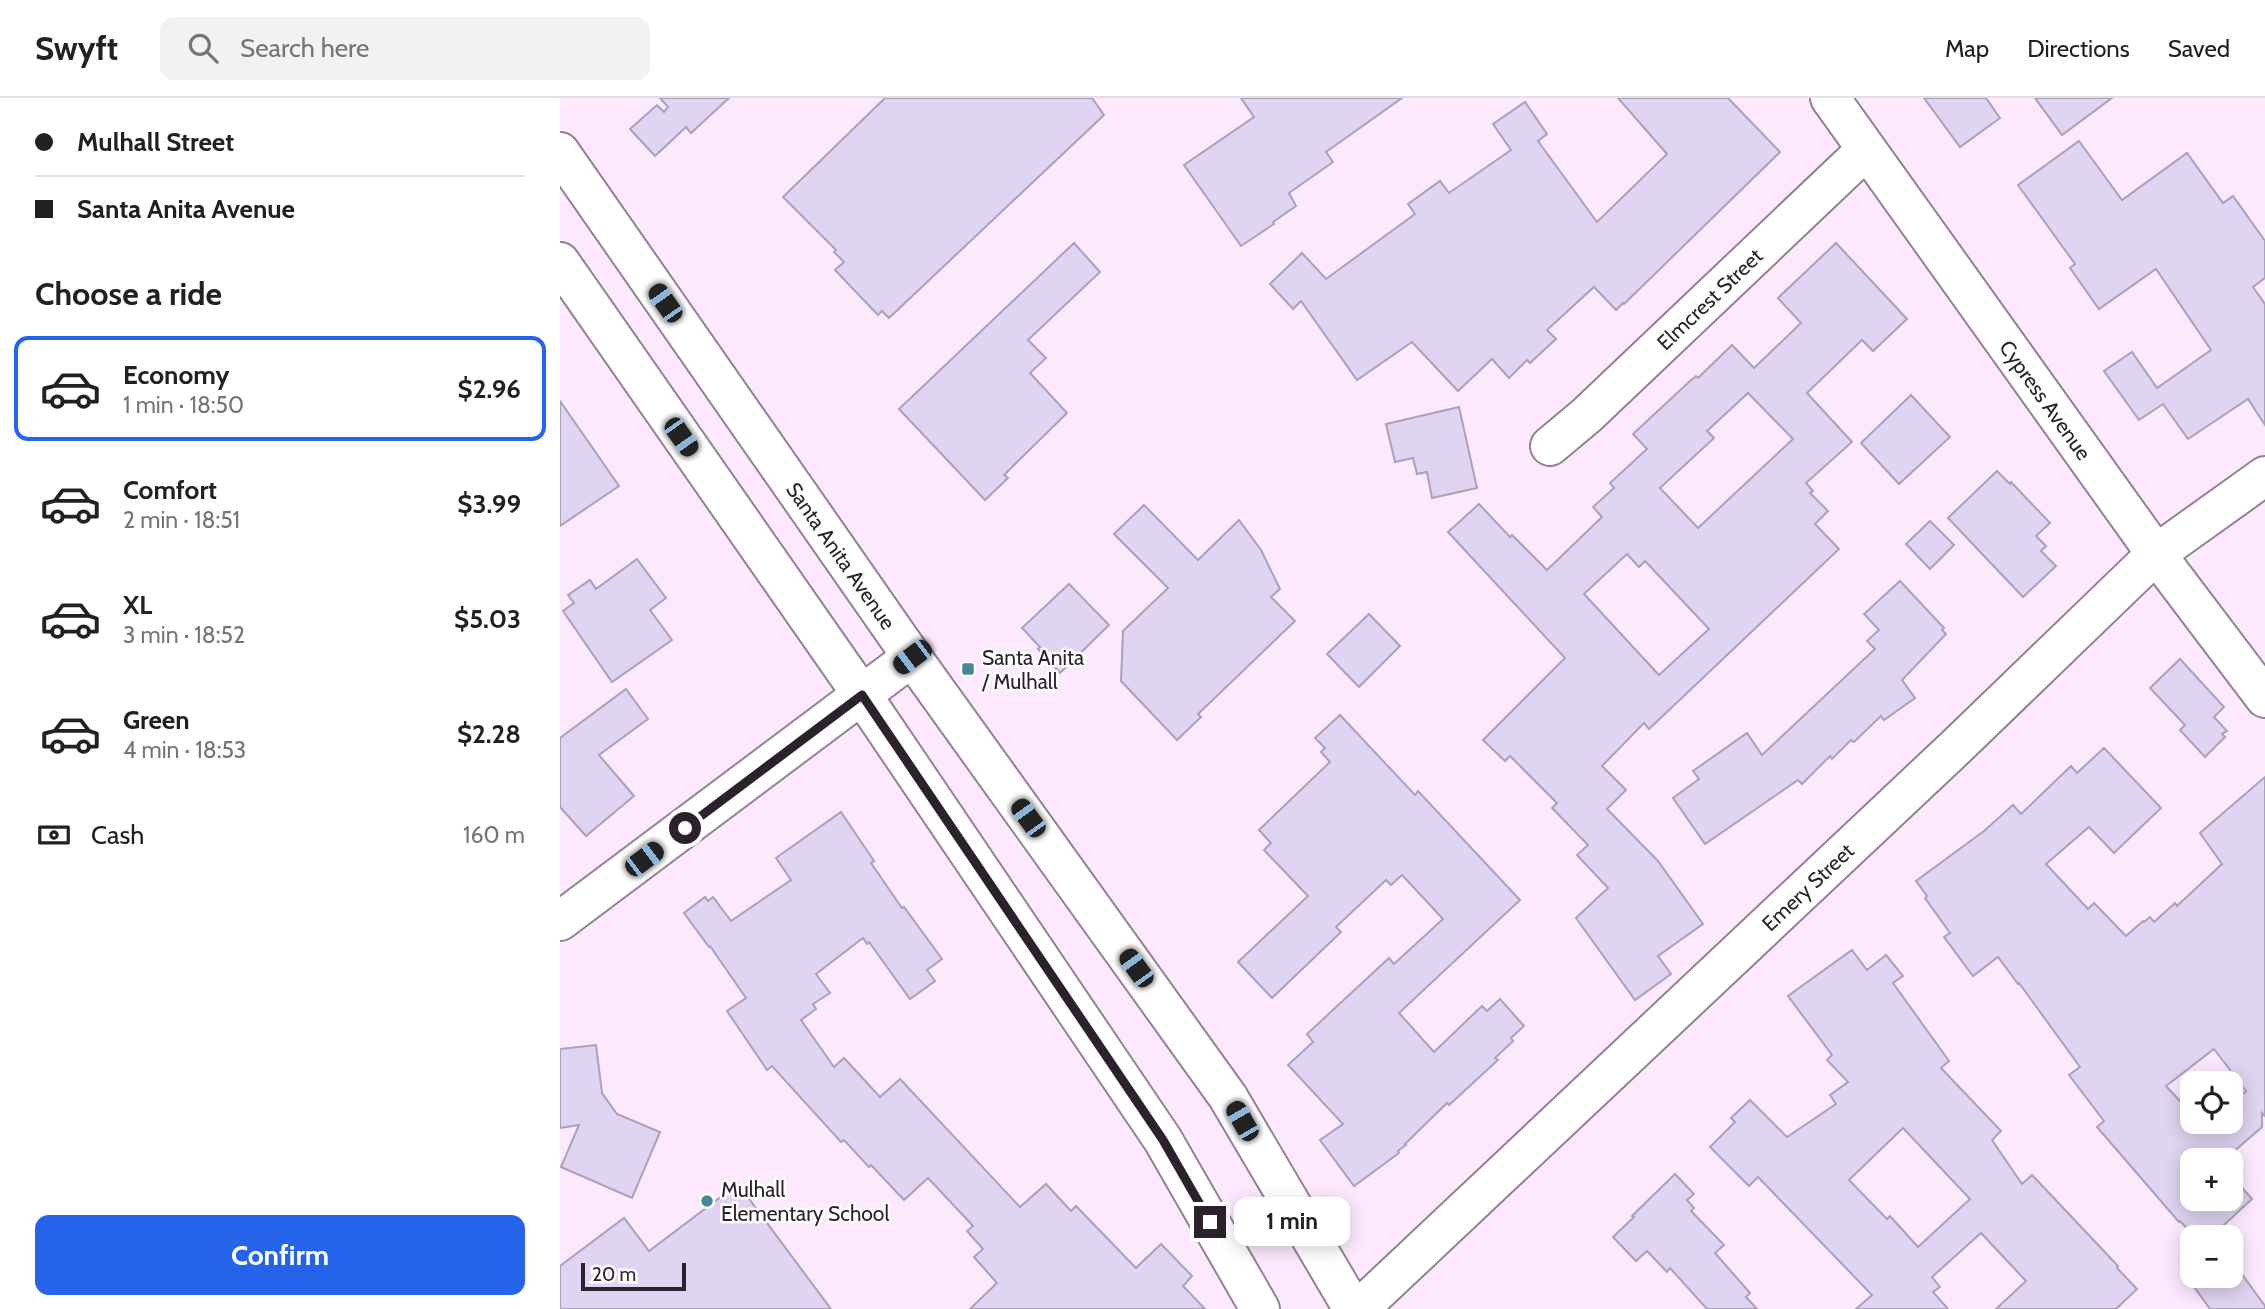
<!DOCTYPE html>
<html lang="en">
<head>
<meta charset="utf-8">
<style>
	body { margin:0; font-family:Cabin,sans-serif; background:#f2f2f2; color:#202124; height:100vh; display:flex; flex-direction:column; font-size:26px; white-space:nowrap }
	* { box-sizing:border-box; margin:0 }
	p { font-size:23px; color:#757577 }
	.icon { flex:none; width:38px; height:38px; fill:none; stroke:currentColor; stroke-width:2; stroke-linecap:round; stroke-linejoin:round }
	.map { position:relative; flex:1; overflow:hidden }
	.side { display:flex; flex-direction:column; background:#fff; width:560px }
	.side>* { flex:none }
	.hud { display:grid; align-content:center; height:154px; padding:0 35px; background:#fff }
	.tools { position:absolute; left:1620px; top:973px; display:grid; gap:14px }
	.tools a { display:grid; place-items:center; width:63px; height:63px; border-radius:14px; background:#fff; box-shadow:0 4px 18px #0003; font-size:35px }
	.scale { position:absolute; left:21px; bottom:18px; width:105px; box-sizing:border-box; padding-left:7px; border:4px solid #2b222b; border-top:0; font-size:19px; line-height:24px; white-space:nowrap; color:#2b222b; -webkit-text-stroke:5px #fff; paint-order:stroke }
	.end { position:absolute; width:32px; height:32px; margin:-16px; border:9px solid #2b222b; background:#fff; box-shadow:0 0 0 4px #fff }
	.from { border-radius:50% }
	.bubble { position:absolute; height:49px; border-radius:14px; background:#fff; box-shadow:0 4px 18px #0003; font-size:23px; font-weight:800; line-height:49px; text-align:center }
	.car { position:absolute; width:21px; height:42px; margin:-21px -10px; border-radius:9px; box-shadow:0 0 5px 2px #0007; background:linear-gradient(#222 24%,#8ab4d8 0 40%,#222 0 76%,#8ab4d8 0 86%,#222 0) }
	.hud b { display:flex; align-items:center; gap:24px; height:66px; font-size:26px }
	.hud b+b { border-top:2px solid #e0e0e0 }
	.hud i { width:18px; height:18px; background:#202124 }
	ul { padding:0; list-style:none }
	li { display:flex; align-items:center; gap:21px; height:105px; margin:0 14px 10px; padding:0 21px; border:4px solid transparent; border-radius:14px }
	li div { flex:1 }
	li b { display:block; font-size:26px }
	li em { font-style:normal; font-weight:800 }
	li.on { border-color:#2563eb }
	li>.icon { width:63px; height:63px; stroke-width:1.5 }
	h2 { padding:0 35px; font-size:32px; line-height:84px }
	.pay { display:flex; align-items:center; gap:18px; height:77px; padding:0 35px; font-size:26px }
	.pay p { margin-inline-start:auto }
	.primary-button { display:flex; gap:14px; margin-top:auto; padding:14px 35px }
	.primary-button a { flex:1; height:80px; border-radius:14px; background:#2563eb; color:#fff; font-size:28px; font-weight:800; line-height:80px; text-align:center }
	header { display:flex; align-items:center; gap:42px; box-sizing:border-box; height:98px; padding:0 35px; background:#fff; border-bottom:2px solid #e0e0e0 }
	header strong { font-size:33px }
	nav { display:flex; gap:38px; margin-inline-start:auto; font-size:24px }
	.search { width:490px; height:63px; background:#f2f2f2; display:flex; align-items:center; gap:18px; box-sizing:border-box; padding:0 24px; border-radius:14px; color:#757577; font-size:26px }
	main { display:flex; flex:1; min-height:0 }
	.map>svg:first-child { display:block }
	.building { fill:#dfd4f1; stroke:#aaa0bb; stroke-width:2; fill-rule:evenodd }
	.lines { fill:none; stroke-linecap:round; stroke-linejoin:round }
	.minor-casing { stroke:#948095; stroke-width:42 }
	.tertiary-casing { stroke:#948095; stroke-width:42 }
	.primary-casing { stroke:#948095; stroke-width:42 }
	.minor { stroke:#fff; stroke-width:38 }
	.tertiary { stroke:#fff; stroke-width:38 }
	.primary { stroke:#fff; stroke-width:38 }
	.route { stroke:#2b222b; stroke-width:9 }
	.poi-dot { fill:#468899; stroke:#fff; stroke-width:2.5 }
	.labels { text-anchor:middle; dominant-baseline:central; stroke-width:5; stroke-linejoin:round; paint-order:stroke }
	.street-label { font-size:21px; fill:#2b222b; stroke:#fff }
	.poi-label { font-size:21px; fill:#2b222b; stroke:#fff; text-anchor:start }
</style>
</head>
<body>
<header>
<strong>Swyft</strong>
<div class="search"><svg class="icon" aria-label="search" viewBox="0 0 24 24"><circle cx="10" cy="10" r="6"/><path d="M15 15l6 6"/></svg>Search here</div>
<nav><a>Map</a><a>Directions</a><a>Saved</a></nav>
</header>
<main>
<section class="side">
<div class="hud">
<b><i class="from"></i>Mulhall Street</b>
<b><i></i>Santa Anita Avenue</b>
</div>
<h2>Choose a ride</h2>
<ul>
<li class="on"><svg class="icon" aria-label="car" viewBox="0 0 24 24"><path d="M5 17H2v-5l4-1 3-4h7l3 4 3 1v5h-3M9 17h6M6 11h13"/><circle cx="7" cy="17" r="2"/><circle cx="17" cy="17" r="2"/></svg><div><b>Economy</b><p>1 min · 18:50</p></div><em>$2.96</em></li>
<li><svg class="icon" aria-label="car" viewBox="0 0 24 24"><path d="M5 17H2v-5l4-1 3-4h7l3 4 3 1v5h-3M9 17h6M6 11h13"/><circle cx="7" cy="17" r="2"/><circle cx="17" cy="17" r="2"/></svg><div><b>Comfort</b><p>2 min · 18:51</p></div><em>$3.99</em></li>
<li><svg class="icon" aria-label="car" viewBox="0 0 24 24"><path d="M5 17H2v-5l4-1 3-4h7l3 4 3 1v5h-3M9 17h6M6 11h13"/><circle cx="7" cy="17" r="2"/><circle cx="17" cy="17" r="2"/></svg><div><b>XL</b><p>3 min · 18:52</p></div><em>$5.03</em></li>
<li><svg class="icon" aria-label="car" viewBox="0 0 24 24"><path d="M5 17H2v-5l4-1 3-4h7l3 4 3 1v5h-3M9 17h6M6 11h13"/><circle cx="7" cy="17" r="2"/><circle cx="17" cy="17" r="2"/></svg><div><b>Green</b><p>4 min · 18:53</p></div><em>$2.28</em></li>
</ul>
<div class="pay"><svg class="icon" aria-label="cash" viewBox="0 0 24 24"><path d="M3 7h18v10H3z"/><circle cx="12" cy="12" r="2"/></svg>Cash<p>160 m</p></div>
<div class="primary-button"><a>Confirm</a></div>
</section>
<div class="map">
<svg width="1705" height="1211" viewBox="0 0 1705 1211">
	<rect width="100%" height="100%" fill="#fce9fd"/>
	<g class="building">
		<path d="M 100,0 L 169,0 L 131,35 L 126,29 L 95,58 L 70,31 L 97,7 L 104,14 L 108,9 Z"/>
		<path d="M 325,0 L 532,0 L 544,17 L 329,220 L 322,213 L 318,217 L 275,172 L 284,164 L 274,154 L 276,152 L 223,99 Z"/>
		<path d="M 681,0 L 842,0 L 766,54 L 773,64 L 729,95 L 736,108 L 713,124 L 714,126 L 681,148 L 624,67 L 694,19 Z"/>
		<path d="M 1058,0 L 1168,0 L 1220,54 L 1064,206 L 1063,205 L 1056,212 L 1034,189 L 987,232 L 996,241 L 970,265 L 967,262 L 949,280 L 932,261 L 898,293 L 852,244 L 797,282 L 741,203 L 733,211 L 710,186 L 742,155 L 766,181 L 855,116 L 848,106 L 880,83 L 889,95 L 951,52 L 933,26 L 965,4 L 987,36 L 978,43 L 1037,124 L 1107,56 Z"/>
		<path d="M 1364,0 L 1426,0 L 1440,20 L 1400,49 Z"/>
		<path d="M 1475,0 L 1552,0 L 1502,37 Z"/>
		<path d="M 1519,43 L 1562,102 L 1627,55 L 1663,105 L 1673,98 L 1705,143 L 1705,180 L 1693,189 L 1705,206 L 1705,327 L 1688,301 L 1628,341 L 1603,306 L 1579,322 L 1544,273 L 1572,254 L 1597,290 L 1651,252 L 1596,171 L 1539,211 L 1510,170 L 1515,166 L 1458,87 Z"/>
		<path d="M 514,145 L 540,174 L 468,242 L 486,260 L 470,275 L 507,315 L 444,377 L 448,380 L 425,402 L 339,311 Z"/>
		<path d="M 1276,145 L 1347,221 L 1313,253 L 1302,242 L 1247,295 L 1292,344 L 1246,385 L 1253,393 L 1250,395 L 1268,413 L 1255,426 L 1279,451 L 1089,631 L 1084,625 L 1042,668 L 1066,692 L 1047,711 L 1098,763 L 1143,826 L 1098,858 L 1111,876 L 1075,902 L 1016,820 L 1048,790 L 1017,757 L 1028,747 L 992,710 L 997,705 L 950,658 L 945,663 L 923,642 L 1005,560 L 888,434 L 919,406 L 950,439 L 952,437 L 987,472 L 1042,419 L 1033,409 L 1054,390 L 1050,385 L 1087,351 L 1073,336 L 1130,283 L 1136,278 L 1138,280 L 1172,247 L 1194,270 L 1241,225 L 1218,200 ZM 1188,295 L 1233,341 L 1138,430 L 1100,390 L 1154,340 L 1147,333 ZM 1067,456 L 1079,469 L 1085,463 L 1149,531 L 1099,577 L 1024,496 Z"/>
		<path d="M 1351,297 L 1390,339 L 1339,386 L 1301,345 Z"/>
		<path d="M 0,303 L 59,388 L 0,428 Z"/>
		<path d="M 899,309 L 917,390 L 872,400 L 867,374 L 857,376 L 853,360 L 835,364 L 826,326 Z"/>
		<path d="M 1437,373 L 1450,386 L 1451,384 L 1490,425 L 1476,438 L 1486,448 L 1481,453 L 1496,468 L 1463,499 L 1388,420 Z"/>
		<path d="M 584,407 L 638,462 L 679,422 L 701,452 L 720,491 L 711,499 L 735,523 L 638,616 L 641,619 L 617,642 L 561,583 L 563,533 L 608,490 L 554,436 Z"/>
		<path d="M 1370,423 L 1394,447 L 1370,471 L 1346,446 Z"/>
		<path d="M 77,461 L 106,500 L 90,512 L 112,542 L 52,584 L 3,513 L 14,505 L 8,497 L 30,482 L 36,491 Z"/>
		<path d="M 1340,483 L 1384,530 L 1382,532 L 1386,536 L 1342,582 L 1355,600 L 1324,622 L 1321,618 L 1294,644 L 1291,642 L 1272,661 L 1270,658 L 1242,686 L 1238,682 L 1145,746 L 1113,700 L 1139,681 L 1133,673 L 1187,635 L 1202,657 L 1315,551 L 1307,543 L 1319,532 L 1304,516 Z"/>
		<path d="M 509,486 L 549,527 L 500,575 L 478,551 L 480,549 L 462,530 Z"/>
		<path d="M 809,516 L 840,548 L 799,589 L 767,556 Z"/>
		<path d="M 1620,561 L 1664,609 L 1654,619 L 1667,633 L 1662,636 L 1665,639 L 1645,659 L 1620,632 L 1625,627 L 1590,590 Z"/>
		<path d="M 66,591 L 88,621 L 39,657 L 74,698 L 26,738 L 0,709 L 0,640 Z"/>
		<path d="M 780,617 L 855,697 L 858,693 L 960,802 L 839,915 L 874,954 L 922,908 L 927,913 L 940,901 L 964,928 L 951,940 L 953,943 L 935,960 L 938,962 L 889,1007 L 887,1005 L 845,1046 L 846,1047 L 838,1053 L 839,1055 L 794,1088 L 760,1042 L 783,1026 L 728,967 L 753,944 L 747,936 L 829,860 L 834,866 L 883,821 L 842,777 L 831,787 L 826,782 L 776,829 L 781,834 L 712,900 L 678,864 L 748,798 L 704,752 L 711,745 L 699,732 L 770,664 L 761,654 L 765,650 L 755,640 Z"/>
		<path d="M 1544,650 L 1601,710 L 1554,755 L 1529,729 L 1486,766 L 1528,811 L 1534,805 L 1566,838 L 1583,823 L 1584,824 L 1590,819 L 1594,824 L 1615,805 L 1617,808 L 1662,766 L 1640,735 L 1705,679 L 1705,1018 L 1702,1015 L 1702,1029 L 1664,1062 L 1633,1062 L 1633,1101 L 1671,1101 L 1671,1077 L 1692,1101 L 1651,1139 L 1635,1139 L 1620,1123 L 1619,1124 L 1537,1029 L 1544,1023 L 1509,977 L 1520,969 L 1459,885 L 1458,886 L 1438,859 L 1413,878 L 1384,839 L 1390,835 L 1365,800 L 1367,798 L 1356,783 L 1424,733 L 1453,707 L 1461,716 L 1511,668 L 1517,675 ZM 1654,951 L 1686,993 L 1671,1006 L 1671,1024 L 1651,1024 L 1644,1030 L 1638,1024 L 1633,1024 L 1633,1017 L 1606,988 Z"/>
		<path d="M 281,714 L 314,763 L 311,765 L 342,810 L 344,809 L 382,861 L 367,872 L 375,883 L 350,901 L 309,844 L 307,846 L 303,840 L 256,876 L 270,895 L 253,906 L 256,911 L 241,922 L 274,969 L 284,960 L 320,999 L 340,981 L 460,1109 L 486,1086 L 511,1113 L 516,1108 L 576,1170 L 601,1146 L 632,1178 L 623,1188 L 645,1211 L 410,1211 L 437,1185 L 414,1159 L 423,1151 L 407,1133 L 413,1128 L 368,1080 L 344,1102 L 311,1067 L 309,1069 L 284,1042 L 281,1044 L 212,968 L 207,972 L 167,913 L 186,900 L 150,848 L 149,849 L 124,815 L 145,799 L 148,803 L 153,799 L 171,823 L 231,782 L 216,760 Z"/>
		<path d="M 1292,852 L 1307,872 L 1326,857 L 1343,878 L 1333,885 L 1389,963 L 1381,970 L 1441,1033 L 1432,1042 L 1462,1086 L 1472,1077 L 1558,1168 L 1557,1170 L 1577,1191 L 1556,1211 L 1436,1211 L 1466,1183 L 1421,1135 L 1372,1179 L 1380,1189 L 1373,1194 L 1388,1211 L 1296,1211 L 1312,1197 L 1198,1079 L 1189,1088 L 1150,1049 L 1175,1024 L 1171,1020 L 1190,1002 L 1227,1039 L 1276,1006 L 1270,997 L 1288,984 L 1267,962 L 1272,957 L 1228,898 ZM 1343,1030 L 1410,1101 L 1358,1149 L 1330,1118 L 1327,1121 L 1289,1082 Z"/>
		<path d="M 36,947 L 42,995 L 57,1016 L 100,1034 L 72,1100 L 1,1069 L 19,1027 L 0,1030 L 0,951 Z"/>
		<path d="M 1115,1076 L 1134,1096 L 1127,1102 L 1134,1110 L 1131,1113 L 1164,1147 L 1155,1155 L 1190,1195 L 1186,1199 L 1197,1211 L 1147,1211 L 1110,1170 L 1107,1174 L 1087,1153 L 1076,1163 L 1053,1139 L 1074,1119 L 1072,1118 Z"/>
		<path d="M 178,1086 L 271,1211 L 0,1211 L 0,1168 L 64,1120 L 89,1153 Z"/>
		<path d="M 1671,1161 L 1705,1208 L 1705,1211 L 1650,1211 L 1632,1186 L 1644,1178 L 1671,1178 Z"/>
	</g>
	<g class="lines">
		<g class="minor-casing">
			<g id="minor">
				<path id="s1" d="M 990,348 L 1027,317 L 1306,52"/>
				<path d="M 0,823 L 352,559"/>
				<path id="s2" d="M 799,1211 L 1397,648 L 1596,456 L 1705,378"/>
			</g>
		</g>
		<g class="tertiary-casing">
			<g id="tertiary">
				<path id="s3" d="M 1270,0 L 1596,456 L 1705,600"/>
			</g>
		</g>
		<g class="primary-casing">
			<g id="primary">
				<path id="s4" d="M 0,54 L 352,559 L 668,999 L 793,1211"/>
				<path d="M 0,164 L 302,597 L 603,1042 L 700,1211"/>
			</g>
		</g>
		<use href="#minor" class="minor"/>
		<use href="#tertiary" class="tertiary"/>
		<use href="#primary" class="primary"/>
	</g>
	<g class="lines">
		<path class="route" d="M 125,730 L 302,597 L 603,1042 L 650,1124"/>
	</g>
	<g class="poi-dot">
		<rect x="401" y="564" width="14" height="14" rx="3.5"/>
		<circle cx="147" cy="1103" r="7"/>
	</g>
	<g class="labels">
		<g class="street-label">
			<text stroke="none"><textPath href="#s1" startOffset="217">Elmcrest Street</textPath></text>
			<text stroke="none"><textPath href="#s3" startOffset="371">Cypress Avenue</textPath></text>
			<text stroke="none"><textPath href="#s4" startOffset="492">Santa Anita Avenue</textPath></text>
			<text stroke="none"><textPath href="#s2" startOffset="616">Emery Street</textPath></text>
		</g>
		<g class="poi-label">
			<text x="422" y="559">Santa Anita<tspan x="422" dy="24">/ Mulhall</tspan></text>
			<text x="161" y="1091">Mulhall<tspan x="161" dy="24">Elementary School</tspan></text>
		</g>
	</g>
</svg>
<div class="tools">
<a><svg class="icon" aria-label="locate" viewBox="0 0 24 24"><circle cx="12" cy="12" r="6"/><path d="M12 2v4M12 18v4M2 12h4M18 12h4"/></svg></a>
<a>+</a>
<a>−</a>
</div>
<div class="scale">20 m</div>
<i class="end from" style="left:125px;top:730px"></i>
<i class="end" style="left:650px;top:1124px"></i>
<div class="bubble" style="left:674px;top:1099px;width:116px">1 min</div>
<i class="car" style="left:105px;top:205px;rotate:325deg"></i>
<i class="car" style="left:121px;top:339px;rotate:145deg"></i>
<i class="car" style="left:352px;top:559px;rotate:233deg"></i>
<i class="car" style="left:468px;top:720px;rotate:324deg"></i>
<i class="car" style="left:84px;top:761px;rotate:53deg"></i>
<i class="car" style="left:576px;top:870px;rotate:324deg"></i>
<i class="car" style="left:682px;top:1023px;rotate:330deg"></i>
</div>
</main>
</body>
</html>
